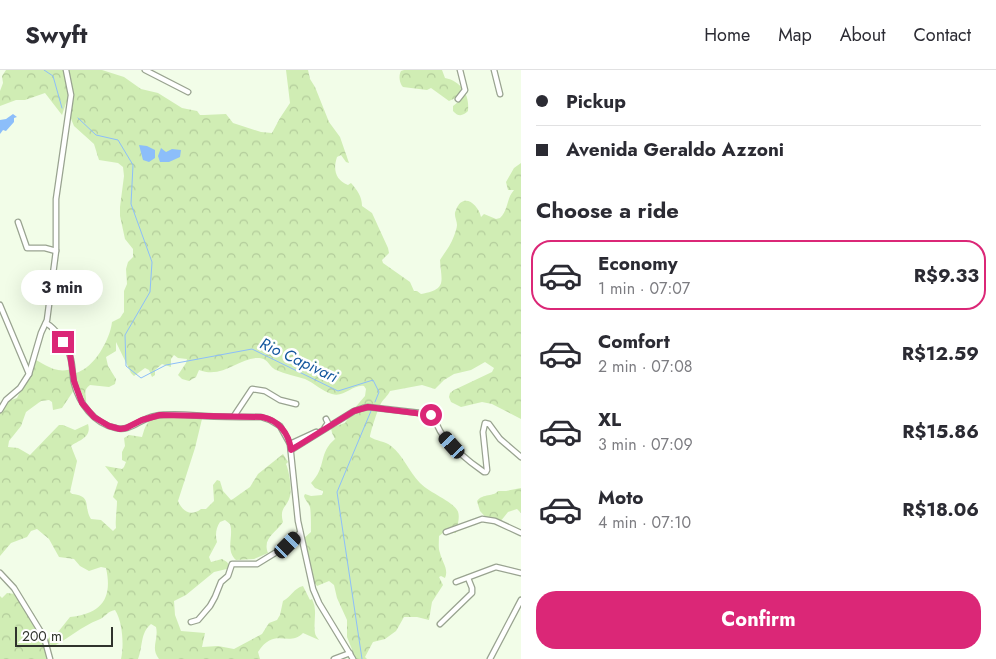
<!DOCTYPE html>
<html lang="en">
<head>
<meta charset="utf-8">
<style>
	body { margin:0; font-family:Jost,sans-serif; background:#f7f7f7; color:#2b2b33; height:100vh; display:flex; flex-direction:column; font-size:19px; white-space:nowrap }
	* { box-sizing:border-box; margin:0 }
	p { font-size:16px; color:#7c7c81 }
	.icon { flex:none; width:28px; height:28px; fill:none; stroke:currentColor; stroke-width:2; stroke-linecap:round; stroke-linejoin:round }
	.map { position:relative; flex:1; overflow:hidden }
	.side { display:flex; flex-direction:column; background:#fff; width:475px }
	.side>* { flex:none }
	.top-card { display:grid; align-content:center; height:110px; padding:0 15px; background:#fff }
	.scale { position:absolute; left:15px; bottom:12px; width:98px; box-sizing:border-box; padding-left:5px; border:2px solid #2f332c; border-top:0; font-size:14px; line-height:18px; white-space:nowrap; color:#2f332c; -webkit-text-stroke:4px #fff; paint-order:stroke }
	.end { position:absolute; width:22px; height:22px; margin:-11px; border:6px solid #db2777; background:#fff; box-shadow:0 0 0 2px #fff }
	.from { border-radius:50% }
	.bubble { position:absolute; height:35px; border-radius:18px; background:#fff; box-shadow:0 5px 20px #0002; font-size:16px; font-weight:700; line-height:35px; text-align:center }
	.car { position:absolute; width:15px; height:30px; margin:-15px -8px; border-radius:6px; box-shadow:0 0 4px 1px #0007; background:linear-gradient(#222 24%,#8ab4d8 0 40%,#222 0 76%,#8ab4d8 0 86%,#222 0) }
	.top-card b { display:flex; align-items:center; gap:18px; height:48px; font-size:19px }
	.top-card b+b { border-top:1px solid #e1e1e2 }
	.top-card i { width:12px; height:12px; background:#2b2b33 }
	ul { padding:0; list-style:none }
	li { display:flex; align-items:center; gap:15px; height:70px; margin:0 10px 8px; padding:0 5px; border:2px solid transparent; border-radius:20px }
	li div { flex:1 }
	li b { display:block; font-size:19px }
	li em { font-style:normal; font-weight:700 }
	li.active { border-color:#db2777 }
	li>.icon { width:45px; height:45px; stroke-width:1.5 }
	h2 { padding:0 15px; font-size:22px; line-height:60px }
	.action { display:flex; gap:10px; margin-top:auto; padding:10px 15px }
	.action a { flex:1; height:58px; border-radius:20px; background:#db2777; color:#fff; font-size:20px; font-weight:700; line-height:58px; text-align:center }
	header { display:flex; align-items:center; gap:30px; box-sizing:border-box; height:70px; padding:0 25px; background:#fff; border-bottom:1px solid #e1e1e2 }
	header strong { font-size:24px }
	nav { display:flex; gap:28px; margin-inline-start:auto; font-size:18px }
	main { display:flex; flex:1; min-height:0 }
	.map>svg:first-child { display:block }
	.forest { fill:url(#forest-crowns) }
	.water { fill:#8cbefa }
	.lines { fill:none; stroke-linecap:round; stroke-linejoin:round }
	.stream { stroke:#8cbefa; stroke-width:1 }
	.minor-casing { stroke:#99a390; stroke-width:7 }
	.minor { stroke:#fff; stroke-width:4.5 }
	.route { stroke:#db2777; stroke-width:6 }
	.labels { text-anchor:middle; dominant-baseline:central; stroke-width:5; stroke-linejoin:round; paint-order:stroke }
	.water-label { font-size:16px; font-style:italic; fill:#14579e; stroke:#fff }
</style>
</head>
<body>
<header>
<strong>Swyft</strong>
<nav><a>Home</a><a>Map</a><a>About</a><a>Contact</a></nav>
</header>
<main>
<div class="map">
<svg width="521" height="589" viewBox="0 0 521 589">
	<defs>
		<pattern id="forest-crowns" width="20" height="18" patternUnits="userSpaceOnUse" patternTransform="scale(1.25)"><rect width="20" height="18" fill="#d0edb4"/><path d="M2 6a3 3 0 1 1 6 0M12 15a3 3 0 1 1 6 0" fill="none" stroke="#b3cc9b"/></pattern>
	</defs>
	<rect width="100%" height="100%" fill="#f2fde8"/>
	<g class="forest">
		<path d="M 6,0 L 102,0 L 124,7 L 141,19 L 158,23 L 182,38 L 197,41 L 200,45 L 204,45 L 226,44 L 233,53 L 261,62 L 272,63 L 280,48 L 290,33 L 286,0 L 308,0 L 310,9 L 315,17 L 329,52 L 340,67 L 349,93 L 346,92 L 341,85 L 337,87 C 333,99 335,110 348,115 L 351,113 C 357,120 362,126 362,136 L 372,143 L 388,178 L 389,183 L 382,190 L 383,193 L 410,212 L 414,221 L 417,221 L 421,224 C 448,219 441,211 440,190 C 445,182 451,175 454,166 C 455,163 457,158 457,155 C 457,150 453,145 456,140 C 463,122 478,134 481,147 L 484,144 L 496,149 L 500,148 C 509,139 506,129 514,120 L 508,120 L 506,112 L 514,98 L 521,93 L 521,349 L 492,334 L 482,332 L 461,337 L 451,332 L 449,327 L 450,323 L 454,320 L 492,302 L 494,298 L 485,292 L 471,300 L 454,304 L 444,310 L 435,319 L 422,315 L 390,321 C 388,326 383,329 380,335 C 378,339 370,363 370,367 C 376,371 385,371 391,376 C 403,385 409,402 420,413 C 430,423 452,431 457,440 C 461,445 457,457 456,463 L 444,462 L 439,466 C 439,471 438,478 440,483 C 442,492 449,499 445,508 L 441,506 L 439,507 L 443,515 L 432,532 L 429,550 L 417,547 L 404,547 L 396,561 L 385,569 L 373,572 L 365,587 L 367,589 L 354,589 L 353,582 L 347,567 L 347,550 L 337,528 L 334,515 L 329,511 L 317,516 L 313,511 L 304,468 L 311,462 C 311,455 311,442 310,437 C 308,432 305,430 304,426 L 305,424 L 311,426 L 322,425 L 323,423 L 323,421 L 315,418 L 311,413 C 327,397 318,383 335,369 L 332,363 L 331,358 L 345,353 L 353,340 L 365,326 L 366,319 L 364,316 C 353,314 344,328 332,324 C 322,321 314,313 305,309 C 296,306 285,304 276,300 C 268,296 269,288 257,288 C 238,289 222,309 199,300 L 196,307 L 189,311 L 182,309 L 178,305 L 186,293 L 187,289 L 178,288 L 174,285 L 171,289 L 171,297 L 162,294 L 155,300 L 155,305 L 152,307 L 149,300 L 145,298 L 134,306 L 131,303 L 116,272 L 116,281 L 106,287 L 108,296 L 116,309 L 115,314 L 109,317 L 90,315 C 82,321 87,325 86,333 L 79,317 L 74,320 L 62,338 L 53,340 L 52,332 L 49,330 L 41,331 L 26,342 L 21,356 L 9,371 L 8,377 L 18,378 L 30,385 L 59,355 L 63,355 L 75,360 L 88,354 C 92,368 79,370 71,376 L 77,391 L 70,422 L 72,424 C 93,426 83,437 91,449 L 101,450 L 113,461 L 116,458 C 115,449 117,440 117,431 L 113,427 L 118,412 L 105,396 L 122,399 L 124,397 L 126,392 L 122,390 L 122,382 L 125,376 L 124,368 L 129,365 L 142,367 C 144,361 145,354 151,350 C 160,344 193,345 202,349 L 195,378 L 178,431 C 182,441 191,447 201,439 L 206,439 L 214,431 L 213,415 L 217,410 L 220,411 L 223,421 L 231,430 L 233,429 L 250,417 L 258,404 L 283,384 L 288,392 L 286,394 C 289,401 292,418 290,426 C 287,438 279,437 283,452 C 276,463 262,468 268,483 L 254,489 L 236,490 C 225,480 234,466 230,454 L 225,450 L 220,452 C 216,458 215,465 217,472 L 209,487 L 211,492 L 222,489 L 227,492 L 231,498 L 214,502 L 186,525 L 174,531 L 175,545 L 181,561 L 205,563 L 202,577 L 218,576 L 234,579 L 262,564 L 269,553 L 277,550 L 280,545 L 283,531 C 291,527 294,518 303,516 L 310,530 L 312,529 C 318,541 313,551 315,563 C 315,565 317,567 319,570 L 303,563 C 288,578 275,556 258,582 L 260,589 L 159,589 C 150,578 159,569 156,557 L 151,554 C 140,563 143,577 138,589 L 121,589 C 124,577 123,552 115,540 C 107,541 105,548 98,550 C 82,556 68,569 52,577 L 47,570 L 50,567 L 58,562 L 70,547 C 101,544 113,529 106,498 L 101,497 L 89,501 L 80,496 L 74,489 L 59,487 L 49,469 L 37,459 L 31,461 L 27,467 L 11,473 L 0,486 L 0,334 L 17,328 L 36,290 C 50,298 59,304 75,298 L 74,302 L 76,303 C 94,298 110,270 112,252 L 120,248 L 124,242 L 124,221 L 127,214 L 126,199 L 128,192 L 133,187 L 133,179 L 125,169 L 120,146 L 120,137 L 124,106 L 123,97 L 118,93 L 99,90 L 94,74 L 74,56 L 69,44 L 68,31 L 66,33 L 62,45 L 45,23 L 25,30 L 16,30 L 0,36 L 0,21 L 3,13 L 2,6 Z"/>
		<path d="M 404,0 L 442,0 L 445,8 C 461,11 470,25 468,41 C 463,46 458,47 453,41 L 453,36 L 462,29 L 462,25 L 449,31 L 431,18 L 427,20 L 403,17 C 400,14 398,6 401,1 Z"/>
		<path d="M 521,418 L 521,443 L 517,439 L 508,442 L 500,452 L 490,452 L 480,441 L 477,431 C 483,423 494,427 498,421 L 506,421 Z"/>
		<path d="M 7,523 L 15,524 L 20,528 L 34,544 L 44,571 L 48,589 L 0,589 L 0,526 L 2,528 Z"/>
	</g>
	<g class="water">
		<path d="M 13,44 L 17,47 L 14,48 L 14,52 L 6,61 L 3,60 L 0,64 L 0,50 L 6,49 Z"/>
		<path d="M 139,75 L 147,76 L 155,80 L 155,88 L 149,92 L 143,90 Z"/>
		<path d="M 161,78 L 166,82 L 172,79 L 181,80 L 180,87 L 169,92 L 160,92 L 158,86 Z"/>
	</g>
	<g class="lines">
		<g class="stream">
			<path d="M 44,0 L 53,6 L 62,38"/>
			<path d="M 78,48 L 96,65 L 118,70 L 133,95 L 131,134 L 152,192 L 150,222 L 125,265 L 126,296 L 141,308 L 166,295 L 252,279 L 338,321 L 373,310 L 379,322 L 375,332"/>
			<path d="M 362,589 L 337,422 L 371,341"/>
		</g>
		<g class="minor-casing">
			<g id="minor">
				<path d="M 145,0 L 188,22"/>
				<path d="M 494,0 L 500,24"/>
				<path d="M 458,29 L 465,20 L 460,0"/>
				<path d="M 18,152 L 27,178 L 45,178 L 56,181"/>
				<path d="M 0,235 L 29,304"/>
				<path d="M 46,253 C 56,259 68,275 70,286 C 73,295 72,304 74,313 C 79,333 94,354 116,358 C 130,362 141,348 155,346 C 170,343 188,345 204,346 C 223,347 242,347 261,347 L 270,350 L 280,356 L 290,374 L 298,451 L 313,519 L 319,533 L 353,589"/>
				<path d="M 0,340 L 6,330 L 20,318 L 29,304 L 41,263 L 47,250 L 56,181 L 56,129 L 71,25 L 66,0"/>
				<path d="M 234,346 L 252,319 L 265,321 L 280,330 L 296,334"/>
				<path d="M 325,357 L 328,353 L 326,349"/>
				<path d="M 290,374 L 316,362"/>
				<path d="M 291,380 L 354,341 L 363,338 L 368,337 L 429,344 C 436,349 437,357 442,364 C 454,380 468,391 484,402 L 486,402 L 487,400 L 483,362 L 485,353 L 489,354 L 500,369 L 521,387"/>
				<path d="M 446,462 L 482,449 L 495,451 L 521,463"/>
				<path d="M 0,503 L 14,518 L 44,567 L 50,589"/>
				<path d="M 456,512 L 496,497 L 521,503"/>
				<path d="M 191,552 L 198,550 L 210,536 L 215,527 L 221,512 L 228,506 L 232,494 L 257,494 L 288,475 L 300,463"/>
				<path d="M 440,554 L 472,523 L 472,518 L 468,508"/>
				<path d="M 334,589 L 350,583"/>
				<path d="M 490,589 L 521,530"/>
			</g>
		</g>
		<use href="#minor" class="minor"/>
	</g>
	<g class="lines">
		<path class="route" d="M 63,272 L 70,284 L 74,311 L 82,333 L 94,347 L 109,356 L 120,359 L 126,358 L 142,350 L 160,345 L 262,347 C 278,350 289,363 291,380 L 354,341 L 368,337 L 431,345"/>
	</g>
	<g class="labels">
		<g class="water-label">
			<text transform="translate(299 290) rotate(25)">Rio Capivari</text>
		</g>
	</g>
</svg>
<div class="scale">200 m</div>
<i class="end from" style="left:431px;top:345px"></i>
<i class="end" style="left:63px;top:272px"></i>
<div class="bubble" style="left:21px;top:200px;width:82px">3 min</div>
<i class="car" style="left:452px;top:375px;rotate:318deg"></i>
<i class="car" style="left:288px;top:475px;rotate:45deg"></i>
</div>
<section class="side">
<div class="top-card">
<b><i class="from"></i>Pickup</b>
<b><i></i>Avenida Geraldo Azzoni</b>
</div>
<h2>Choose a ride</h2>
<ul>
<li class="active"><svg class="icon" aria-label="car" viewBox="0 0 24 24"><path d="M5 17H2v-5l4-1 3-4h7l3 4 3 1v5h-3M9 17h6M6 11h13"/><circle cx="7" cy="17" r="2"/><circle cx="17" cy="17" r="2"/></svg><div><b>Economy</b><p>1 min · 07:07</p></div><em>R$9.33</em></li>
<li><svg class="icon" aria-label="car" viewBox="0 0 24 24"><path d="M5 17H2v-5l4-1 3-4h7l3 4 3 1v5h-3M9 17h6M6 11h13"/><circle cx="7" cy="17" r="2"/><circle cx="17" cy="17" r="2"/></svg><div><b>Comfort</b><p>2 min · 07:08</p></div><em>R$12.59</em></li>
<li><svg class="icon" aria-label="car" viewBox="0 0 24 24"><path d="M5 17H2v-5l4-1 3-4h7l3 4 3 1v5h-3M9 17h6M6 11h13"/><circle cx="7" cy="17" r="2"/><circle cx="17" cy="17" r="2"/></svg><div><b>XL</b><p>3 min · 07:09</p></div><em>R$15.86</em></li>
<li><svg class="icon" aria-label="car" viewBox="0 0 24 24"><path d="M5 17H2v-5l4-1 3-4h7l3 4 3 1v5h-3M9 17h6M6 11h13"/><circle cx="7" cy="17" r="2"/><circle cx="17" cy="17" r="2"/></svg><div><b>Moto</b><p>4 min · 07:10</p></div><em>R$18.06</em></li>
</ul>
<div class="action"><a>Confirm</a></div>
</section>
</main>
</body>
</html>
